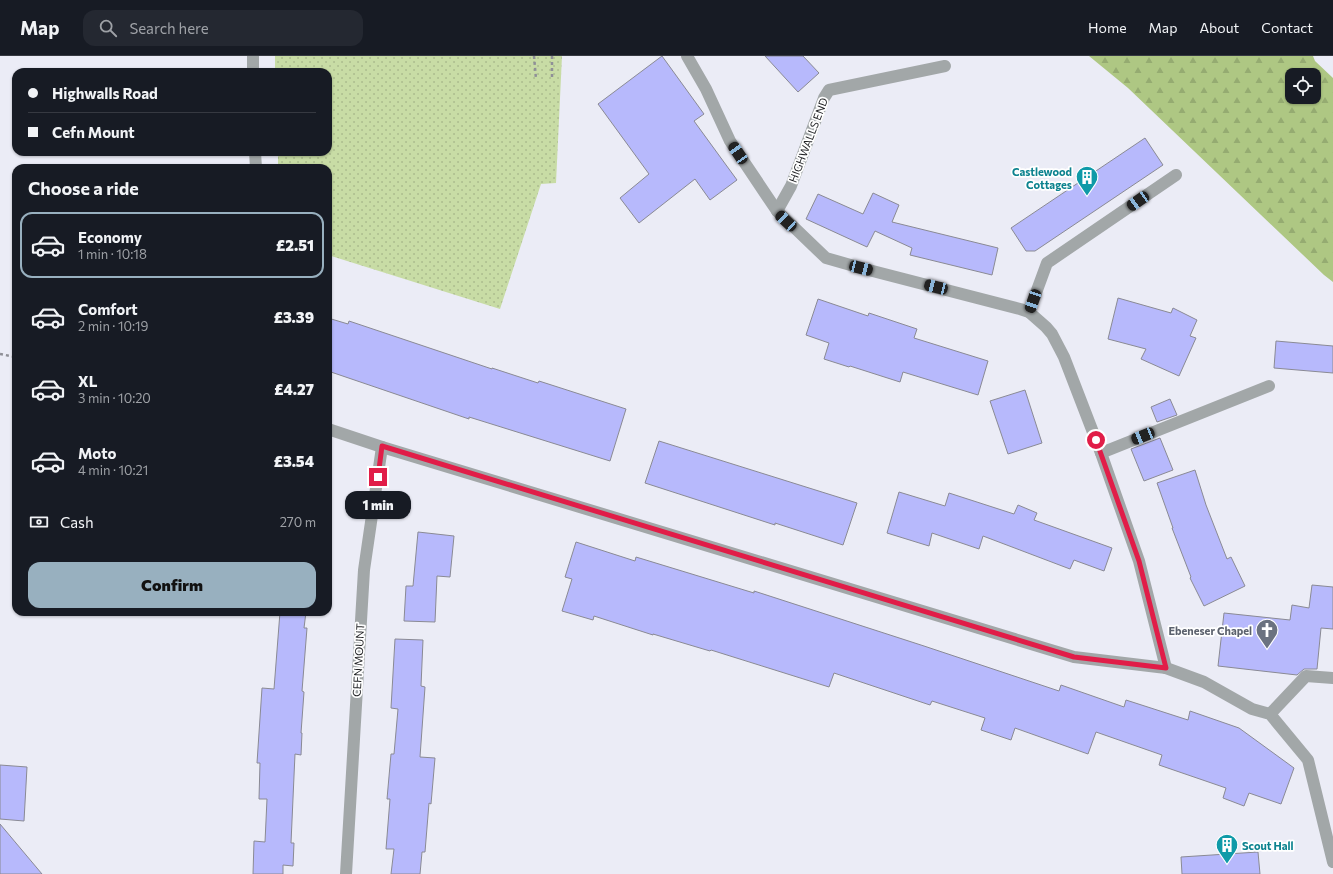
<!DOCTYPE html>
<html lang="en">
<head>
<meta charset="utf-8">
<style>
	body { margin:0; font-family:Commissioner,sans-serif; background:#242831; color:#f1f3f6; height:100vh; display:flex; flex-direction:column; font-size:15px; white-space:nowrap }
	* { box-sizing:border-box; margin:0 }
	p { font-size:13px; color:#9ea1a6 }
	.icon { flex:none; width:22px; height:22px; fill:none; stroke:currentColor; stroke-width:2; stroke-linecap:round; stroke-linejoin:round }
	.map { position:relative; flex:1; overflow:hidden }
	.drawer { position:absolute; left:12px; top:108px; width:320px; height:452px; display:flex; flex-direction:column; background:#171b24; border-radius:12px; box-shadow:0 1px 3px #0004 }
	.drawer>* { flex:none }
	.hud { position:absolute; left:12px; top:12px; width:320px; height:88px; border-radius:12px; box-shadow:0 1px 3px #0004; display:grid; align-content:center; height:88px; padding:0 16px; background:#171b24 }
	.controls { position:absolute; left:1285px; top:12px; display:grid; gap:8px }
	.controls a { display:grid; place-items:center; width:36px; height:36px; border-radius:8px; background:#171b24; box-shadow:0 1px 3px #0004; font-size:20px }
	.end { position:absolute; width:18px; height:18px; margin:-9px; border:5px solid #e11d48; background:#fff; box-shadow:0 0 0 2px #fff }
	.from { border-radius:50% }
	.bubble { position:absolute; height:28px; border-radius:12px; background:#171b24; box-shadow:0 1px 3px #0004; font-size:13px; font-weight:800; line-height:28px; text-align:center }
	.car { position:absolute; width:12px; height:24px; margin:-12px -6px; border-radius:5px; box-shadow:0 0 3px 1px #0007; background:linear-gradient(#222 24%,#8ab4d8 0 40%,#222 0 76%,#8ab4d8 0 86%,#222 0) }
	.hud b { display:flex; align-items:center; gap:14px; height:38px; font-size:15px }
	.hud b+b { border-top:1px solid #363941 }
	.hud i { width:10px; height:10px; background:#f1f3f6 }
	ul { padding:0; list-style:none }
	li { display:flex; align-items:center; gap:12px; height:66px; margin:0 8px 6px; padding:0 8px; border:2px solid transparent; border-radius:12px }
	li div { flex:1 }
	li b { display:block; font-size:15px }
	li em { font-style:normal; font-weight:800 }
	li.selected { border-color:#98b0bf }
	li>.icon { width:36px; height:36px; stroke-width:1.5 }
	h2 { padding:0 16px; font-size:18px; line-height:48px }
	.pay { display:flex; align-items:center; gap:10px; height:44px; padding:0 16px; font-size:15px }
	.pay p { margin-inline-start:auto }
	.action { display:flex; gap:8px; margin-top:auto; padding:8px 16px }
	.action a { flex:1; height:46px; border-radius:12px; background:#98b0bf; color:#111; font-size:16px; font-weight:800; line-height:46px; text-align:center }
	header { display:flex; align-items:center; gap:24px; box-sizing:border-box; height:56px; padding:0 20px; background:#171b24; border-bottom:1px solid #363941 }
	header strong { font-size:19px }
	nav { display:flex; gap:22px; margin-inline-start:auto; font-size:14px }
	.search { width:280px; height:36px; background:#242831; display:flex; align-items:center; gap:10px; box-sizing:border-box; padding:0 14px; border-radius:12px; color:#9ea1a6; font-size:15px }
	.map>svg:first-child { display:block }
	.green { fill:url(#green-dots) }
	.forest { fill:url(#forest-firs); fill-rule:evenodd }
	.building { fill:#b7b9fc; stroke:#8a8a94 }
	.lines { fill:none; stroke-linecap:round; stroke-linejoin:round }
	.path { stroke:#8f9097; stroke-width:2.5; stroke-dasharray:3 3; stroke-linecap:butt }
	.lane { stroke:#a2a7a8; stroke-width:12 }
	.street { stroke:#a2a7a8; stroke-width:12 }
	.route { stroke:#e11d48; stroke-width:5 }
	.labels { text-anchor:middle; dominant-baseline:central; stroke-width:3.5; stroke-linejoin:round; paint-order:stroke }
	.street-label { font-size:11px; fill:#1f2023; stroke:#fff }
	.culture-label { font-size:11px; font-weight:bold; fill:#0d838f; stroke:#fff; text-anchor:end }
	.worship-label { font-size:11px; font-weight:bold; fill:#5b616d; stroke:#fff; text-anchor:end }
</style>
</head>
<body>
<header>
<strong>Map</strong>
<div class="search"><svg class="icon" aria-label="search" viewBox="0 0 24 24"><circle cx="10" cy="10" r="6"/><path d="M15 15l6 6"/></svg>Search here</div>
<nav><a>Home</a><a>Map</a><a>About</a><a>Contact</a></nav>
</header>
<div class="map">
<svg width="1333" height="818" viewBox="0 0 1333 818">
	<defs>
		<pattern id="green-dots" width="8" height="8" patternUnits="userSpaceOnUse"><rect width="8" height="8" fill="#c8dca5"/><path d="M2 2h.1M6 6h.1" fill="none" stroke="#abbc8e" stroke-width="1.8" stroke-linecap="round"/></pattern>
		<pattern id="forest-firs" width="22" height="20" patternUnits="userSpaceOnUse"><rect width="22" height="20" fill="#aec783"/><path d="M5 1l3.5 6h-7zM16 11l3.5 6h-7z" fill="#95ab71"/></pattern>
	</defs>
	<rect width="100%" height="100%" fill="#ebecf6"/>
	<path class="green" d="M 275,0 L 562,0 L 556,127 L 541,128 L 500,253 L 328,199 L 328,112 L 278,112 L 278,96 L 328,96 L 328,16 L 275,16 Z"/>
	<path class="forest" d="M 1089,0 L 1313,0 L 1315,5 L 1333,22 L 1333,226 L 1324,219 L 1128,32 ZM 1292,19 L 1314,19 L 1314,41 L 1292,41 Z"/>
	<g class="building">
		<path d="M 662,0 L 704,58 L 694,65 L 737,124 L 710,144 L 695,123 L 639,167 L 620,142 L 649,118 L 598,48 Z"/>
		<path d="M 765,0 L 803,0 L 819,17 L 798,36 Z"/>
		<path d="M 1145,82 L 1163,109 L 1035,195 L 1026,195 L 1011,172 Z"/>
		<path d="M 873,137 L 899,149 L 892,166 L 998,192 L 992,219 L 910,199 L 912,192 L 875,175 L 867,191 L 806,163 L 818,138 L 863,158 Z"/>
		<path d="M 1118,242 L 1171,257 L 1173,252 L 1197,264 L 1190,280 L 1196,282 L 1179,320 L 1141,303 L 1146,293 L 1108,283 Z"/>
		<path d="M 818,243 L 868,260 L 869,257 L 917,273 L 914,282 L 988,305 L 978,339 L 903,316 L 900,326 L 850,310 L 849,311 L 824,303 L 829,287 L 806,279 Z"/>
		<path d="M 328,262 L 348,268 L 349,265 L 492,313 L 492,312 L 538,327 L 539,325 L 626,353 L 610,405 L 469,361 L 469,363 L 328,315 Z"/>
		<path d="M 1276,285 L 1333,290 L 1333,317 L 1274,312 Z"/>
		<path d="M 1025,334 L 1042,387 L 1008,398 L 990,345 Z"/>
		<path d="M 1170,343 L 1177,359 L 1157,366 L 1151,351 Z"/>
		<path d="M 1160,382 L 1173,414 L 1144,425 L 1131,393 Z"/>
		<path d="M 659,385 L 857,447 L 843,489 L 775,467 L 775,469 L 707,447 L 645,427 Z"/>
		<path d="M 1195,414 L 1206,449 L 1227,503 L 1231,501 L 1245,530 L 1204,550 L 1190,522 L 1191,521 L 1172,472 L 1173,472 L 1157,427 Z"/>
		<path d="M 899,436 L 945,450 L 949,437 L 1014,458 L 1018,449 L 1037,457 L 1034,464 L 1112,492 L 1104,515 L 1074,504 L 1070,513 L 983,480 L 979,493 L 932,477 L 929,490 L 887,477 Z"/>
		<path d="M 418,476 L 454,480 L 450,521 L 437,520 L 435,566 L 404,565 L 406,530 L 413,530 Z"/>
		<path d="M 576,486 L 635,505 L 636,501 L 754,537 L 754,535 L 924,590 L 1059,635 L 1061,629 L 1124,651 L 1126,644 L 1188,664 L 1190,655 L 1239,672 L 1294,712 L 1281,748 L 1249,737 L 1244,750 L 1223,742 L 1226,732 L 1159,709 L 1162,699 L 1096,676 L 1088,698 L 1015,672 L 1011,684 L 981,674 L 985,662 L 932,645 L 930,649 L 834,617 L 829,631 L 711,594 L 710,595 L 653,578 L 653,579 L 594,560 L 593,564 L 562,555 L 572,523 L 565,521 Z"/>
		<path d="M 1312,529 L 1333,531 L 1333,573 L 1321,572 L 1317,613 L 1304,613 L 1297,619 L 1218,610 L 1224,557 L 1290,564 L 1292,549 L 1309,552 Z"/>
		<path d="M 280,556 L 306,556 L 304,572 L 307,572 L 302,635 L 304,636 L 301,677 L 302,677 L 301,699 L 295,698 L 291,787 L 294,787 L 293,810 L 283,809 L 283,818 L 253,818 L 254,785 L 265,786 L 267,743 L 259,743 L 260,707 L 257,707 L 262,632 L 274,633 Z"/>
		<path d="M 395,583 L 423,584 L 421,630 L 425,631 L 420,701 L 435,702 L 431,748 L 429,747 L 425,796 L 422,796 L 420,818 L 391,818 L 394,793 L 386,793 L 390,743 L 387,743 L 391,698 L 394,698 L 398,653 L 391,652 Z"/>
		<path d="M 0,709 L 27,711 L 24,765 L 0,763 Z"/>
		<path d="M 0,768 L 42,818 L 0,818 Z"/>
		<path d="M 1258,796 L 1260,818 L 1182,818 L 1181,801 Z"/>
	</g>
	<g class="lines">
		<g class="path">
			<path d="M 534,0 L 536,23"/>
			<path d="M 552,21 L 552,0"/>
			<path d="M 0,298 L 16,301"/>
		</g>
		<path class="lane" d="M 1101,397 L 1269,330"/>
		<g class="street">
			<path d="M 253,0 L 253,16"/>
			<path d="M 687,0 L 706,33 L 730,85 L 777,155 L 826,202 L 861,212 L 1020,253 L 1029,256 L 1046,271 L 1052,278 L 1064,301 L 1101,397 L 1139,505 L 1166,612"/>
			<path d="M 255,96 L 256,112"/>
			<path d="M 777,155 L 791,130 L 824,42 L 829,34 L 945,10"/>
			<path d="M 1029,256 L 1047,207 L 1176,119"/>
			<path d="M 328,373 L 382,391 L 1074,601 L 1166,612 L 1204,626 L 1252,653 L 1270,658 L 1308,704 L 1333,806"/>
			<path d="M 1270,658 L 1306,620 L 1333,622"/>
			<path d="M 346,818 L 364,514 L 382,391"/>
		</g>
	</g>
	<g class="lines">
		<path class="route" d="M 378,421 L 382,390 L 1074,601 L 1166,612 L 1139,505 L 1096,384"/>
	</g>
	<defs>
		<g id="building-pin" transform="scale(1.15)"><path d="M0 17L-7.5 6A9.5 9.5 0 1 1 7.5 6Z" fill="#0f9aa8" stroke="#fff"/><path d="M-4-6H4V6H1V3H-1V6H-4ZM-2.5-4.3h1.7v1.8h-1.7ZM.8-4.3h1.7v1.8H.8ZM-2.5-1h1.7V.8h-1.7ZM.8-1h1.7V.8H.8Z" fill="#fff"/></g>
		<g id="church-pin" transform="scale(1.15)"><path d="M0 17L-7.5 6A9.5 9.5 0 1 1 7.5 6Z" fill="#6b7280" stroke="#fff"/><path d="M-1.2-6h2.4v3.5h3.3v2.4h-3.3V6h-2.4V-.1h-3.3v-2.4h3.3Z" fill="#fff"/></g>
	</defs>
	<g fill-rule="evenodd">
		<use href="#building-pin" x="1087" y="121"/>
		<use href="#church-pin" x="1267" y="574"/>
		<use href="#building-pin" x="1227" y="789"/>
	</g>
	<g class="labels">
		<g class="street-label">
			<text transform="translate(808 84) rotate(-69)">HIGHWALLS END</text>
			<text transform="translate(358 604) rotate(-87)">CEFN MOUNT</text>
		</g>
		<g class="culture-label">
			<text x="1072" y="115">Castlewood<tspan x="1072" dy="13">Cottages</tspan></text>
			<text x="1242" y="789" text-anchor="start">Scout Hall</text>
		</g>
		<g class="worship-label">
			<text x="1252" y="574">Ebeneser Chapel</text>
		</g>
	</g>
</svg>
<div class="controls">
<a><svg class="icon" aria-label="locate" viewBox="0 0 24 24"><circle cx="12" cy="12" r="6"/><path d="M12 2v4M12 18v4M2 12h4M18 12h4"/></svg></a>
</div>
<i class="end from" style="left:1096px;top:384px"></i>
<i class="end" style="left:378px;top:421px"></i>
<div class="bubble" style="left:345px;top:435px;width:66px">1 min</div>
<i class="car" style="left:738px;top:97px;rotate:326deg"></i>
<i class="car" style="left:1138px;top:145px;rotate:235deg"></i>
<i class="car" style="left:786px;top:165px;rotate:313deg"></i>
<i class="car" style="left:861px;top:212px;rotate:104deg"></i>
<i class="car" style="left:936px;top:231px;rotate:284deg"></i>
<i class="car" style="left:1033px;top:245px;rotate:199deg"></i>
<i class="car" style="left:1143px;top:380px;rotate:248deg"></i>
<div class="hud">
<b><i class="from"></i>Highwalls Road</b>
<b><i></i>Cefn Mount</b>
</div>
<section class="drawer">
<h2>Choose a ride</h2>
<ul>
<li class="selected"><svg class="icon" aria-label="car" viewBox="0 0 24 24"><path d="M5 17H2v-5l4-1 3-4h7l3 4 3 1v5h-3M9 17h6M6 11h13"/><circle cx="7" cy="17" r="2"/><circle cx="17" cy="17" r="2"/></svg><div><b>Economy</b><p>1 min · 10:18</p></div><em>£2.51</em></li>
<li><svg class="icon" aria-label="car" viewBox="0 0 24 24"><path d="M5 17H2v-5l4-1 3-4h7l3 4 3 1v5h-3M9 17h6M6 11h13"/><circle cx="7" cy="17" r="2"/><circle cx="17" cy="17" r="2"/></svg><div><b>Comfort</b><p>2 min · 10:19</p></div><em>£3.39</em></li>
<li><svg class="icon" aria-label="car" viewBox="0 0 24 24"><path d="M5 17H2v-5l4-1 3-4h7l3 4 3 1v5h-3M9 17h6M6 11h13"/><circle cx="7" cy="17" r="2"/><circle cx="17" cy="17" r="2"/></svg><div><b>XL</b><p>3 min · 10:20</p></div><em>£4.27</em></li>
<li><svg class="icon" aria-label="car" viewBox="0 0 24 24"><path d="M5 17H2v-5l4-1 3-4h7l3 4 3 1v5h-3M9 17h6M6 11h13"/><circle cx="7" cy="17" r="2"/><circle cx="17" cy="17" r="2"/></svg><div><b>Moto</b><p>4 min · 10:21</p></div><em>£3.54</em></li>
</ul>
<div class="pay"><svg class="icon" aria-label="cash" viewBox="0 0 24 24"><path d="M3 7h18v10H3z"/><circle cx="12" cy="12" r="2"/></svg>Cash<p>270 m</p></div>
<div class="action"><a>Confirm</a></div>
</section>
</div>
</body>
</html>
